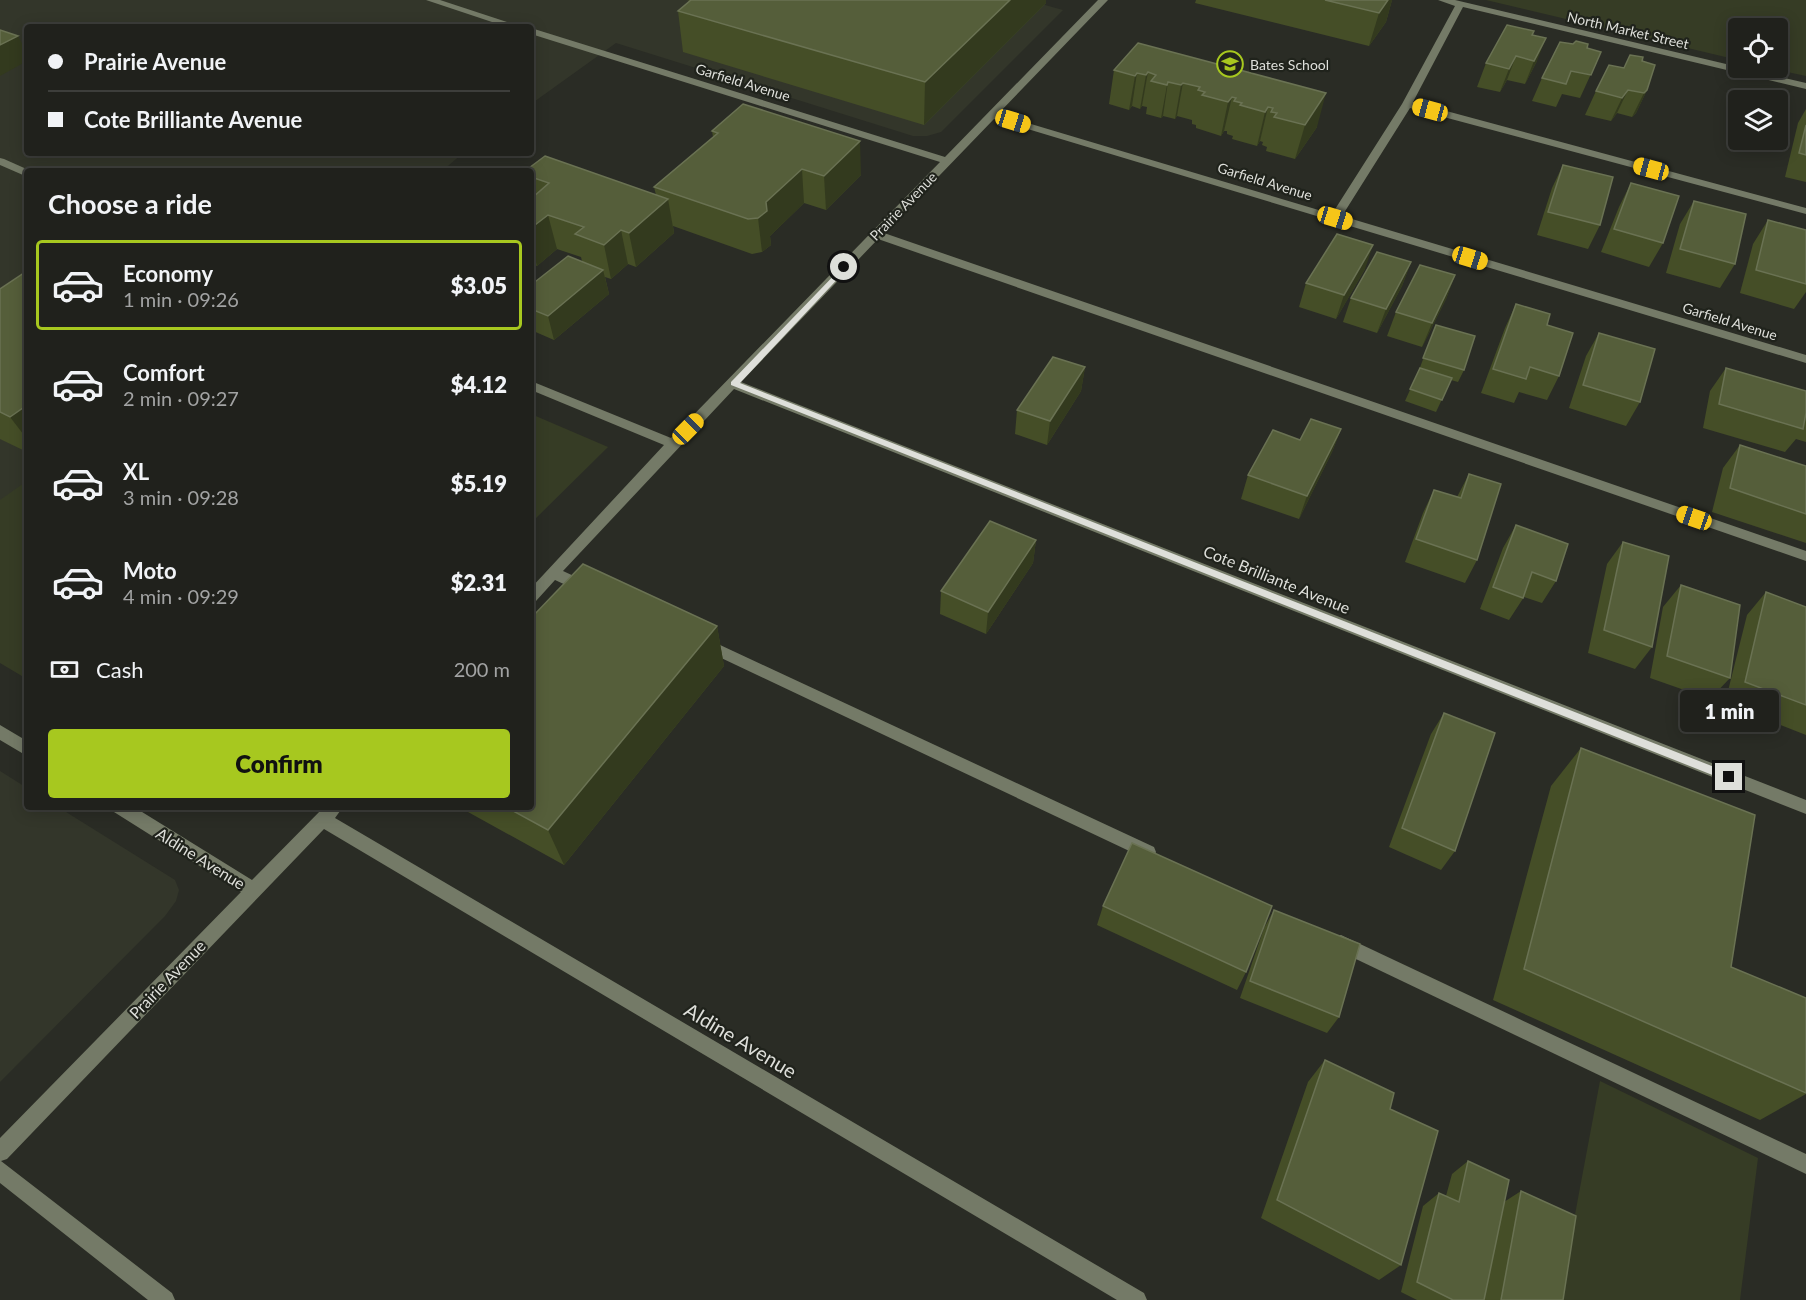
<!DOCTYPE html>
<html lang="en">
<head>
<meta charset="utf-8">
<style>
	body { margin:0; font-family:Lato,sans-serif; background:#2d2e29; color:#f1f3f6; height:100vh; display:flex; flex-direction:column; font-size:22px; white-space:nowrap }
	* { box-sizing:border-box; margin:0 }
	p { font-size:20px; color:#a2a3a3 }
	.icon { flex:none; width:33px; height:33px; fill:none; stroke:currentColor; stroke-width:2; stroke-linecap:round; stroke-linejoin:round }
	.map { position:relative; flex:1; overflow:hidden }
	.side { position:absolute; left:24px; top:168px; width:510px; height:642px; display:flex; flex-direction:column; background:#20211c; border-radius:6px; box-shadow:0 3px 15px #0003,0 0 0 2px #3d3e3b }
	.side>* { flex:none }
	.banner { position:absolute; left:24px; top:24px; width:510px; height:132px; border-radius:6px; box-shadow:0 3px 15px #0003,0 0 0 2px #3d3e3b; display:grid; align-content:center; height:132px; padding:0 24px; background:#20211c }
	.buttons { position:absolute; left:1728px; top:18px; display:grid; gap:12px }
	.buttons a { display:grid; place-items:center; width:60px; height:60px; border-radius:6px; background:#20211c; box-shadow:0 3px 15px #0003,0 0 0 2px #3d3e3b; font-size:30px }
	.end { position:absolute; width:27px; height:27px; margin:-14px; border:8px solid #dedfda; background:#111; box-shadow:0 0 0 3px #111 }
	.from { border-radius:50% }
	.bubble { position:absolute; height:42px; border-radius:6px; background:#20211c; box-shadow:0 3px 15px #0003,0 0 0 2px #3d3e3b; font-size:20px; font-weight:800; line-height:42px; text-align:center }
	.car { position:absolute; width:18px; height:36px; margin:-18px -9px; border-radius:8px; box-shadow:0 0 4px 2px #0007; background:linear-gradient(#f5c518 24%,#345 0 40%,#f5c518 0 76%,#345 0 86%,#f5c518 0) }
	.banner b { display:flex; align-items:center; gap:21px; height:57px; font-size:22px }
	.banner b+b { border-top:2px solid #3d3e3b }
	.banner i { width:15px; height:15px; background:#f1f3f6 }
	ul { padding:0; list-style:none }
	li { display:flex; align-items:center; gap:18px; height:90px; margin:0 12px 9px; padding:0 12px; border:3px solid transparent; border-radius:6px }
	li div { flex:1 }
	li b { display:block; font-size:22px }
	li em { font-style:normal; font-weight:800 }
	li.on { border-color:#a7c81f }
	li>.icon { width:54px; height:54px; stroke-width:1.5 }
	h2 { padding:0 24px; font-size:27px; line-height:72px }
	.pay { display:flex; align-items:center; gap:15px; height:66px; padding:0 24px; font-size:22px }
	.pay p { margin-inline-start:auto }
	.primary-button { display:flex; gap:12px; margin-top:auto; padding:12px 24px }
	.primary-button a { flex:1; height:69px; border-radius:6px; background:#a7c81f; color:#111; font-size:24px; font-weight:800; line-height:69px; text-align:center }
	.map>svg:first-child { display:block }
	.built { fill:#33362a }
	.green { fill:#363c25 }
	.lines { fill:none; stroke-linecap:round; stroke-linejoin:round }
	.minor { fill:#747a67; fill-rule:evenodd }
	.wall { fill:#454e27 }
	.shaded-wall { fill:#333a1e }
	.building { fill:#555e3a; stroke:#6a7253; stroke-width:1.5 }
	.route { fill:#dedfda }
	.labels { text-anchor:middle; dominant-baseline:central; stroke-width:4.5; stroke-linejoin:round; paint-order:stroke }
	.far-street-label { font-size:14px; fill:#dedfda; stroke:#20231c }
	.far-poi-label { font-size:14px; fill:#dedfda; stroke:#20231c; text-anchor:start }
	.street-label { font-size:16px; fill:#dedfda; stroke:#20231c }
	.near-street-label { font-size:20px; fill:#dedfda; stroke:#20231c }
</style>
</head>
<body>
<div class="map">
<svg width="1806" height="1300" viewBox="0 0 1806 1300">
	<rect width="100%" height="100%" fill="#2a2c25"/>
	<g class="built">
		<path d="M 0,0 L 1027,0 L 1063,10 L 941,132 L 927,136 L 913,136 L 616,43 L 531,104 L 531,27 L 27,27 L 27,153 L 463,153 L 442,171 L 27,171 L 27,484 L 0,503 Z"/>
		<path d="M 0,771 L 27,788 L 27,807 L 58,807 L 175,880 L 179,890 L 176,901 L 165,916 L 0,1082 Z"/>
	</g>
	<g class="green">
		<path d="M 1486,0 L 1806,0 L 1806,76 L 1769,68 L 1778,68 L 1778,28 L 1738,28 L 1738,60 Z"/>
		<path d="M 531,414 L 608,447 L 531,523 Z"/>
		<path d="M 27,481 L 27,679 L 0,663 L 0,500 Z"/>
		<path d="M 1600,1081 L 1758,1158 L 1740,1300 L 1559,1300 Z"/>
	</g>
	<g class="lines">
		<g class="minor">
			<path d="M 426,0 L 440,0 L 522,27 L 507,27 Z"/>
			<path d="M 1098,0 L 1108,0 L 998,114 L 1332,214 L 1402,104 L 1455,6 L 1438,0 L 1455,0 L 1806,83 L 1806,89 L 1463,7 L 1413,102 L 1806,208 L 1806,214 L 1410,108 L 1342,216 L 1806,355 L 1806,363 L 994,119 L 884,233 L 1806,551 L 1806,561 L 878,239 L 741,382 L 1806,800 L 1806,814 L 734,389 L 563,571 L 591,584 L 593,588 L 591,592 L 581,592 L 555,580 L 536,601 L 531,603 L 531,588 L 664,445 L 531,390 L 531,381 L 671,438 L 940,162 L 531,34 L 531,28 L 945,157 Z"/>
			<path d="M 0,158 L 4,159 L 31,171 L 27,171 L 27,176 L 23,175 L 0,165 Z"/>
			<path d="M 703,637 L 1154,847 L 1156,852 L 1154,857 L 1148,860 L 1142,857 L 698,647 L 696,643 L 698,639 Z"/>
			<path d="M 0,725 L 27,741 L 27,756 L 0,740 Z"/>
			<path d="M 112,807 L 134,807 L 252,880 L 324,807 L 343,807 L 335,818 L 1144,1293 L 1147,1300 L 1117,1300 L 324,829 L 7,1159 L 1,1161 L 172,1293 L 175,1300 L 148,1300 L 0,1183 L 0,1138 L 241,892 L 114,812 Z"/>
			<path d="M 1341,935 L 1806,1154 L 1806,1174 L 1335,949 L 1332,943 L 1335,937 Z"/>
		</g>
	</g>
	<g class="wall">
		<path d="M 687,0 L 1046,0 L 1046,3 L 924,125 L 683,52 L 678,11 L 690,1 Z"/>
		<path d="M 1196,0 L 1392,0 L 1386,22 L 1369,46 L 1195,3 Z"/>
		<path d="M 1534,31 L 1533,35 L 1537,61 L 1525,84 L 1507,80 L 1500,92 L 1477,87 L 1486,63 Z"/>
		<path d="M 1138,43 L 1317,127 L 1295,159 L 1266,151 L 1267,147 L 1262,145 L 1263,142 L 1260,141 L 1257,146 L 1232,139 L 1233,136 L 1227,134 L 1227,131 L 1224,131 L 1221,136 L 1196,128 L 1196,125 L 1192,124 L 1192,120 L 1177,116 L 1175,119 L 1163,116 L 1161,118 L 1146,114 L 1147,107 L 1142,106 L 1140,109 L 1132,106 L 1129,110 L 1109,104 L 1114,70 Z"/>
		<path d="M 1587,48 L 1601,52 L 1580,98 L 1562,94 L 1556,107 L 1532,101 L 1542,78 Z"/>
		<path d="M 1642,61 L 1647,90 L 1636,113 L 1632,117 L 1617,113 L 1611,121 L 1585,115 L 1596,91 L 1624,68 Z"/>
		<path d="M 1806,109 L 1806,182 L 1785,177 L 1798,123 Z"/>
		<path d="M 712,131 L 861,175 L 826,210 L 804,203 L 770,236 L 771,245 L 762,252 L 752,254 L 673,226 L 674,233 L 636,267 L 628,264 L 611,279 L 605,277 L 609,294 L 554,340 L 531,330 L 531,285 L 582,261 L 581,257 L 557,249 L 537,266 L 531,263 L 531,171 L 656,195 L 654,187 L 713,137 Z"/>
		<path d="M 1563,165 L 1600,225 L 1588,249 L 1537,235 L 1552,188 Z"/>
		<path d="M 1631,183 L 1663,243 L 1649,267 L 1601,252 L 1619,207 Z"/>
		<path d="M 1694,201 L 1735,264 L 1720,288 L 1666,273 L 1680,224 Z"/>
		<path d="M 1768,220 L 1806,230 L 1806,292 L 1794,309 L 1740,293 L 1753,244 Z"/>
		<path d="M 1411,262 L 1402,286 L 1377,333 L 1343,322 L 1351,298 Z"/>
		<path d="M 1365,269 L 1336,319 L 1299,307 L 1306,283 Z"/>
		<path d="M 27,271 L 27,452 L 0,439 L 0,289 Z"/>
		<path d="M 1455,275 L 1446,299 L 1422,347 L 1387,336 L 1396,312 Z"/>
		<path d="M 1516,304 L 1547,325 L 1559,376 L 1547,400 L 1519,392 L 1514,403 L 1481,393 L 1505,328 Z"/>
		<path d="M 1436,325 L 1464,370 L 1458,382 L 1451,380 L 1436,412 L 1405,401 L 1419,370 Z"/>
		<path d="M 1599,333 L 1640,402 L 1626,426 L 1569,408 L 1586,356 Z"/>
		<path d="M 1085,367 L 1081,391 L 1047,445 L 1015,434 L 1017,410 Z"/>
		<path d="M 1726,368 L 1806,391 L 1806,442 L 1796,439 L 1785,452 L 1703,428 L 1710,391 Z"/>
		<path d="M 1341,429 L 1332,452 L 1299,519 L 1241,499 L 1248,475 L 1300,440 Z"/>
		<path d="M 1740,445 L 1806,466 L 1806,543 L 1712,512 L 1723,468 Z"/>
		<path d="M 1469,474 L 1477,560 L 1465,583 L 1405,562 L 1423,513 L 1434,490 L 1457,497 Z"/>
		<path d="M 1516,525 L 1556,581 L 1542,603 L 1524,597 L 1509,620 L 1480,609 L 1503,548 Z"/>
		<path d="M 1036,540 L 1033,563 L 986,634 L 940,614 L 941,591 Z"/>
		<path d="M 1623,542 L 1652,647 L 1635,669 L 1588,653 L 1607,564 Z"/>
		<path d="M 1681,585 L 1730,678 L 1710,699 L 1650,678 L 1663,607 Z"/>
		<path d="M 1766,592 L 1806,607 L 1806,735 L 1725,703 L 1747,615 Z"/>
		<path d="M 717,626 L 724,666 L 564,865 L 459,807 L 531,807 Z"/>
		<path d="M 1444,713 L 1455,851 L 1441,870 L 1389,847 L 1431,734 Z"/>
		<path d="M 1581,748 L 1731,967 L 1806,1094 L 1760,1120 L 1493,1000 L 1551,786 Z"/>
		<path d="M 1103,906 L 1246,972 L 1237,990 L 1097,925 Z"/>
		<path d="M 1274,910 L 1339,1017 L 1327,1033 L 1240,998 L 1264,928 Z"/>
		<path d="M 1325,1060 L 1390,1109 L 1401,1265 L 1379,1280 L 1261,1218 L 1308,1082 Z"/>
		<path d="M 1468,1161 L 1504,1202 L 1521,1191 L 1563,1300 L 1417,1300 L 1401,1292 L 1423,1206 L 1439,1193 L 1446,1196 L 1452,1174 Z"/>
	</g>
	<g class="shaded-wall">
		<path d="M 1010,0 L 1046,0 L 1046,3 L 924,125 L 925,82 Z"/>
		<path d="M 1388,0 L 1392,0 L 1386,22 L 1369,46 L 1379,13 Z"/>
		<path d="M 18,36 L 27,53 L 27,61 L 0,76 L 0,45 Z"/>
		<path d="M 1546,38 L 1537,61 L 1525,84 L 1534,61 Z"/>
		<path d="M 1516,56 L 1507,80 L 1500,92 L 1509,69 Z"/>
		<path d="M 1148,72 L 1142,106 L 1140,109 L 1146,75 Z"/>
		<path d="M 1137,73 L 1132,106 L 1129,110 L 1135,76 Z"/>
		<path d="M 1168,82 L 1163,116 L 1161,118 L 1167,85 Z"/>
		<path d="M 1183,83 L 1177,116 L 1175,119 L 1181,85 Z"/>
		<path d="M 1628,90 L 1617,113 L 1611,121 L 1622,98 Z"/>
		<path d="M 1647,90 L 1636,113 L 1632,117 L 1644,93 Z"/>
		<path d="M 1326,93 L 1317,127 L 1295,159 L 1305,125 Z"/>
		<path d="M 1232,97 L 1224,131 L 1221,136 L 1228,102 Z"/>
		<path d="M 1268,107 L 1260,141 L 1257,146 L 1265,112 Z"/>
		<path d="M 860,141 L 861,175 L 826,210 L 824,176 Z"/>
		<path d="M 802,169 L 804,203 L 770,236 L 771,245 L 762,252 L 758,218 L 766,202 Z"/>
		<path d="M 668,199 L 674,233 L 636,267 L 629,233 Z"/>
		<path d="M 548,215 L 557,249 L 537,266 L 531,243 L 531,228 Z"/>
		<path d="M 621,230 L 628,264 L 611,279 L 604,245 Z"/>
		<path d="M 1373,245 L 1365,269 L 1336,319 L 1344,295 Z"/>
		<path d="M 1411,262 L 1402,286 L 1377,333 L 1386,309 Z"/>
		<path d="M 603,270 L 609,294 L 554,340 L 548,316 Z"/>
		<path d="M 1455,275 L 1446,299 L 1422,347 L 1432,323 Z"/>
		<path d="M 1085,367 L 1081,391 L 1047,445 L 1050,421 Z"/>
		<path d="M 27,405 L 27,439 L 10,417 Z"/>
		<path d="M 1341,429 L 1332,452 L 1299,519 L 1307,496 Z"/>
		<path d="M 1036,540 L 1033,563 L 986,634 L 988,612 Z"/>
		<path d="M 717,626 L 724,666 L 564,865 L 548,830 Z"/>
	</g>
	<g class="building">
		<path d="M 691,0 L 1010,0 L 925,82 L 678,11 Z"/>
		<path d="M 1325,0 L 1388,0 L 1379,13 Z"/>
		<path d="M 1507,25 L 1534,31 L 1532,35 L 1546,38 L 1534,61 L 1516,56 L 1509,69 L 1486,63 Z"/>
		<path d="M 0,30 L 18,36 L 0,45 Z"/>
		<path d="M 1576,41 L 1588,44 L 1587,48 L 1601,52 L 1591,75 L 1571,71 L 1566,84 L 1542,78 L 1560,42 L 1573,44 Z"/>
		<path d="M 1138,43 L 1326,93 L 1305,125 L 1274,117 L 1277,113 L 1271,112 L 1273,108 L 1268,107 L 1265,112 L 1240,105 L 1242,103 L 1234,101 L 1236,98 L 1232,97 L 1228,102 L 1202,95 L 1205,92 L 1198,90 L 1200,87 L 1183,83 L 1181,85 L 1168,82 L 1167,85 L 1151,81 L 1156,75 L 1148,72 L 1146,75 L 1137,73 L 1135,76 L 1114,70 Z"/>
		<path d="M 1630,55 L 1643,57 L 1642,61 L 1655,65 L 1647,90 L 1644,93 L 1628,90 L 1622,98 L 1596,91 L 1609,65 L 1624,68 Z"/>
		<path d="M 743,104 L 860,141 L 824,176 L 802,169 L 766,202 L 767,211 L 758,218 L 748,219 L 654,187 L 718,133 L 712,131 Z"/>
		<path d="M 1806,125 L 1806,155 L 1799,153 Z"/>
		<path d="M 545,156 L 668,199 L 629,233 L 621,230 L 604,245 L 575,234 L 584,227 L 548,215 L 531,228 L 531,196 L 533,197 L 549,183 L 531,177 L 531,171 L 525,171 Z"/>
		<path d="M 1563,165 L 1613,177 L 1600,225 L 1548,212 Z"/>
		<path d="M 1631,183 L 1679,196 L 1663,243 L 1614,229 Z"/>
		<path d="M 1694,201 L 1746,214 L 1735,264 L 1680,249 Z"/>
		<path d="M 1768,220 L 1806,230 L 1806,284 L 1756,270 Z"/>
		<path d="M 1337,234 L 1373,245 L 1344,295 L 1306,283 Z"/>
		<path d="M 1377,252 L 1411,262 L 1386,309 L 1351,298 Z"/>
		<path d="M 568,256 L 603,270 L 548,316 L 531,309 L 531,285 Z"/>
		<path d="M 1420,265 L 1455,275 L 1432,323 L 1396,312 Z"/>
		<path d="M 27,271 L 27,405 L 10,417 L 0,412 L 0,289 Z"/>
		<path d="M 1516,304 L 1550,314 L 1547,325 L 1573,333 L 1559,376 L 1530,367 L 1526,379 L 1493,369 Z"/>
		<path d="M 1436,325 L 1475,336 L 1464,370 L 1423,358 Z"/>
		<path d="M 1599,333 L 1655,349 L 1640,402 L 1583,385 Z"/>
		<path d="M 1053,357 L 1085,367 L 1050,421 L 1017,410 Z"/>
		<path d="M 1420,368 L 1452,378 L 1442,400 L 1410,389 Z"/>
		<path d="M 1726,368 L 1806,391 L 1806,413 L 1803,429 L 1719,404 Z"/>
		<path d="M 1311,419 L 1341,429 L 1307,496 L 1248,475 L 1273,430 L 1300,440 Z"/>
		<path d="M 1740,445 L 1806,466 L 1806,514 L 1730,488 Z"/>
		<path d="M 1469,474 L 1501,484 L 1477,560 L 1416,539 L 1434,490 L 1461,498 Z"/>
		<path d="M 990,521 L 1036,540 L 988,612 L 941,591 Z"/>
		<path d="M 1516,525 L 1568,544 L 1556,581 L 1532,572 L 1523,598 L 1493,587 Z"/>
		<path d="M 1623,542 L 1669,556 L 1652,647 L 1604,630 Z"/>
		<path d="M 583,564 L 717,626 L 548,830 L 506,807 L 531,807 L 531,618 Z"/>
		<path d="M 1681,585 L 1740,605 L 1730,678 L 1667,656 Z"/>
		<path d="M 1766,592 L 1806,607 L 1806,705 L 1745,682 Z"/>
		<path d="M 1444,713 L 1495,733 L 1455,851 L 1402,828 Z"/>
		<path d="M 1581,748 L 1755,815 L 1731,967 L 1806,998 L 1806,1093 L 1524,969 Z"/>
		<path d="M 1132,843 L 1272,906 L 1246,972 L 1103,906 Z"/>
		<path d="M 1274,910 L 1360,944 L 1339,1017 L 1250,981 Z"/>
		<path d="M 1325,1060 L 1394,1093 L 1390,1109 L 1438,1131 L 1401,1265 L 1277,1200 Z"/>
		<path d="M 1468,1161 L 1509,1180 L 1484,1300 L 1453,1300 L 1417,1282 L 1439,1193 L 1459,1202 Z"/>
		<path d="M 1521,1191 L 1576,1216 L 1563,1300 L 1501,1300 Z"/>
	</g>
	<path class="route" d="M 844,265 L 848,267 L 847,269 L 740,383 L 1732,774 L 1732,780 L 1725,780 L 731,385 L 731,382 Z"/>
	<defs>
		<g id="school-ring" transform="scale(1.35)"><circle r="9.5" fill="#20231c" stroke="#a7c81f" stroke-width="1.5"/><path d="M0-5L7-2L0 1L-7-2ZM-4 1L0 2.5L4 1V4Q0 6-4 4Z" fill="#a7c81f"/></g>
	</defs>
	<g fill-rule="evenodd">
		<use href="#school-ring" x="1230" y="64"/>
	</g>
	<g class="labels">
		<g class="far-street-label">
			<text transform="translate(1628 30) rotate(13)">North Market Street</text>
			<text transform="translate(743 82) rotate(17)">Garfield Avenue</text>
			<text transform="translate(1265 181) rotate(17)">Garfield Avenue</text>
			<text transform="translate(903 206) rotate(-46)">Prairie Avenue</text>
			<text transform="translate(1730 321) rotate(17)">Garfield Avenue</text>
		</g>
		<g class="far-poi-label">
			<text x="1250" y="64">Bates School</text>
		</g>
		<g class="street-label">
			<text transform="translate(1277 579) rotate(22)">Cote Brilliante Avenue</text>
			<text transform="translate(201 858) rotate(32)">Aldine Avenue</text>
			<text transform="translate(167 979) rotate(-46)">Prairie Avenue</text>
		</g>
		<g class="near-street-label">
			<text transform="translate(741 1040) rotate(31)">Aldine Avenue</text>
		</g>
	</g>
</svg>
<div class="buttons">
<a><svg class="icon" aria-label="locate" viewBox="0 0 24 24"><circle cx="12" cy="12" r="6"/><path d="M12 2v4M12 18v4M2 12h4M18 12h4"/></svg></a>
<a><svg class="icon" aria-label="layers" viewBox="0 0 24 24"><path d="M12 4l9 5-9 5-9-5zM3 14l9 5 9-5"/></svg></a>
</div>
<i class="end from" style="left:844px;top:267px"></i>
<i class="end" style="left:1729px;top:777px"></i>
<div class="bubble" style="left:1680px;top:690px;width:99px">1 min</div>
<i class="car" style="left:1430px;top:110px;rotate:285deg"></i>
<i class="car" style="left:1013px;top:121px;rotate:107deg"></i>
<i class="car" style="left:1651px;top:169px;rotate:285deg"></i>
<i class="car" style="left:1335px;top:218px;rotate:107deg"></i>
<i class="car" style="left:1470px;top:258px;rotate:107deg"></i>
<i class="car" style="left:688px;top:429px;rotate:45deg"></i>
<i class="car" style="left:1694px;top:518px;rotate:289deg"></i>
<div class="banner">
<b><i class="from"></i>Prairie Avenue</b>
<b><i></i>Cote Brilliante Avenue</b>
</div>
<section class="side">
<h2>Choose a ride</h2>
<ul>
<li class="on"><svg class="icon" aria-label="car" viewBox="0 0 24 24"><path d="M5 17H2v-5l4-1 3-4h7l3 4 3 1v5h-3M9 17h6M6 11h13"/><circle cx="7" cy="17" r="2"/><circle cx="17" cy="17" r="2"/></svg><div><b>Economy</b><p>1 min · 09:26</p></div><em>$3.05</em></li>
<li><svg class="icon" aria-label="car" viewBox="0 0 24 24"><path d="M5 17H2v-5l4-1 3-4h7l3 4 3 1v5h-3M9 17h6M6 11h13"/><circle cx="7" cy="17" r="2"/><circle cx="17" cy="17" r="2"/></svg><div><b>Comfort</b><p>2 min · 09:27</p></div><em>$4.12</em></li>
<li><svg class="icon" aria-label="car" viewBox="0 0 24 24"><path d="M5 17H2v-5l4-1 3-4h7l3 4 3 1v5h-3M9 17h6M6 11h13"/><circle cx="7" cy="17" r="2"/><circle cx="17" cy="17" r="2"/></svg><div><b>XL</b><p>3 min · 09:28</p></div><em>$5.19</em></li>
<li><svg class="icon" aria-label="car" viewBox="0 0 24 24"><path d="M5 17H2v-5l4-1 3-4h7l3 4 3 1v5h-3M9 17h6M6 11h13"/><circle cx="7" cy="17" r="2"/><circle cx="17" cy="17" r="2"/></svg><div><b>Moto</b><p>4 min · 09:29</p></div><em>$2.31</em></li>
</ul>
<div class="pay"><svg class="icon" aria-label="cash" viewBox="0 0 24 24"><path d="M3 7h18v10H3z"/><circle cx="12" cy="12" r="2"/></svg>Cash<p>200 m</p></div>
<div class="primary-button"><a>Confirm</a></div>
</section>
</div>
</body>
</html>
